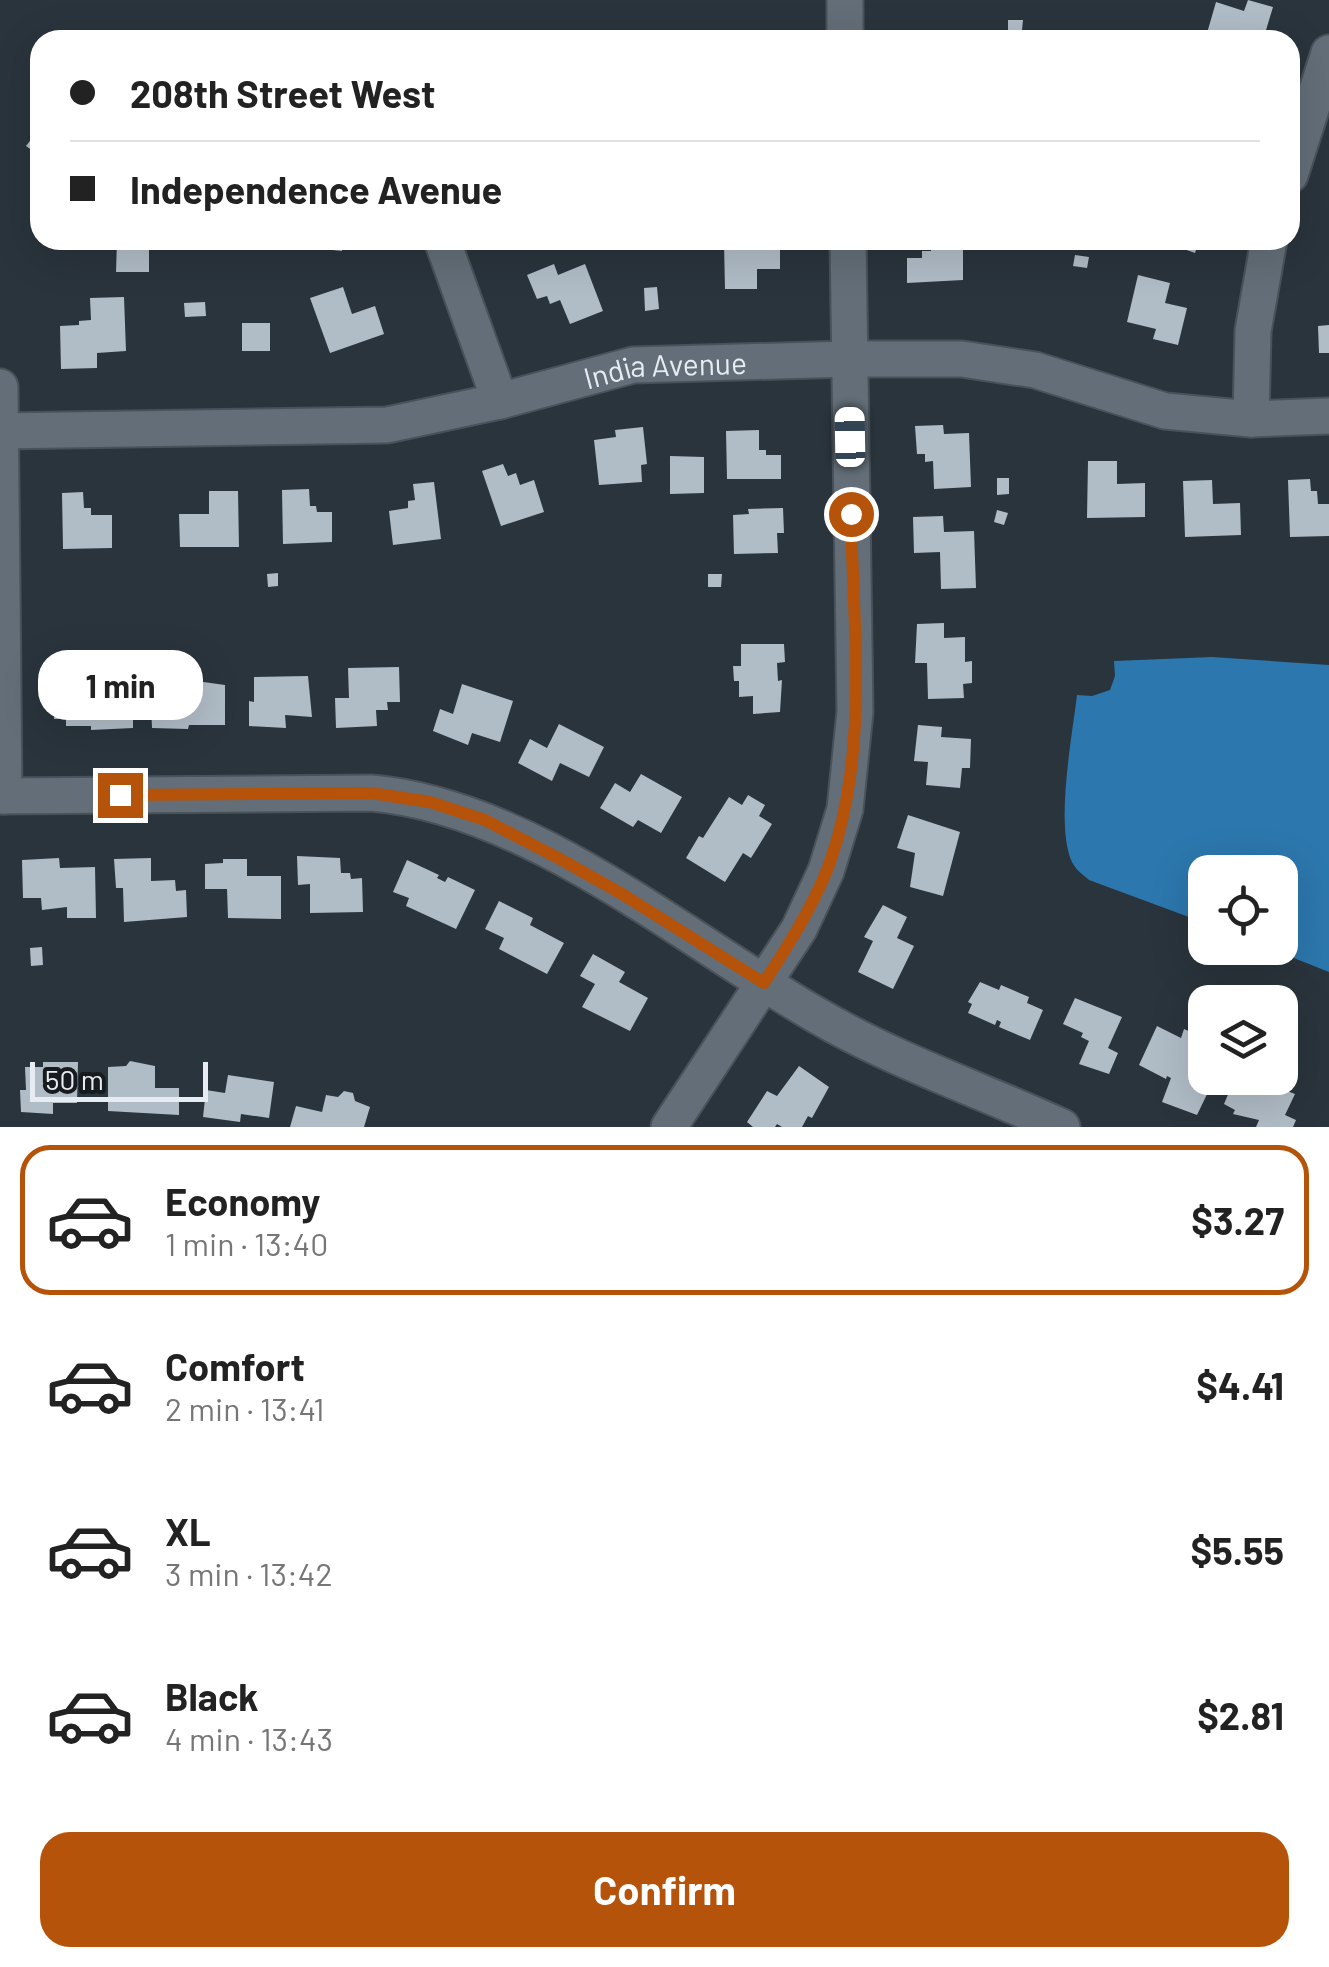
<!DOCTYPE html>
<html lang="en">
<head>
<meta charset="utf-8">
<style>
	body { margin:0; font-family:Barlow,sans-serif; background:#f2f2f2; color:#222; height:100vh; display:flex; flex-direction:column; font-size:38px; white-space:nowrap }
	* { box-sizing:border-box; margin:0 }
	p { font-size:32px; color:#767676 }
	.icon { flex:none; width:55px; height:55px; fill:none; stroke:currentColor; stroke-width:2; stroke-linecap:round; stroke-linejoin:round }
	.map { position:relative; height:1127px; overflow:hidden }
	.drawer { display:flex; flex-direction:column; background:#fff; flex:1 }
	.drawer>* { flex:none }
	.hud { position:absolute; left:30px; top:30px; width:1270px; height:220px; border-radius:30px; box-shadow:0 10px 40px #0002; display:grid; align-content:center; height:220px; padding:0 40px; background:#fff }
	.buttons { position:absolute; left:1188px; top:855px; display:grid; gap:20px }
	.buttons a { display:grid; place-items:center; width:110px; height:110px; border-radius:20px; background:#fff; box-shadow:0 10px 40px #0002; font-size:50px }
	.scale { position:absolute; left:30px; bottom:25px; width:178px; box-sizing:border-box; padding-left:10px; border:5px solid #e6ecf1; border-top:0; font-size:28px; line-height:35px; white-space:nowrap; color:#e6ecf1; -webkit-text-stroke:8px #171b1f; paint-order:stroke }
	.end { position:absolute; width:45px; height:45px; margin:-22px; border:12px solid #b45309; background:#fff; box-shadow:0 0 0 5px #fff }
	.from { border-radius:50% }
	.bubble { position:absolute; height:70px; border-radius:30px; background:#fff; box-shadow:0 10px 40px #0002; font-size:32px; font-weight:700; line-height:70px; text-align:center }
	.car { position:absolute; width:30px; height:60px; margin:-30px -15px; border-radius:12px; box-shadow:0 0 8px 2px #0007; background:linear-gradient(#fff 24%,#345 0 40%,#fff 0 76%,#345 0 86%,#fff 0) }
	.hud b { display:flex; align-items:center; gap:35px; height:95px; font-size:38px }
	.hud b+b { border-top:2px solid #e0e0e0 }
	.hud i { width:25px; height:25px; background:#222 }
	ul { padding:18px 0 0; list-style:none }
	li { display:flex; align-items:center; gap:30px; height:150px; margin:0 20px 15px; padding:0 20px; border:5px solid transparent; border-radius:30px }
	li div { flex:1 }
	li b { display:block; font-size:38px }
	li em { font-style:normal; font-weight:700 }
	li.active { border-color:#b45309 }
	li>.icon { width:90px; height:90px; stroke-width:1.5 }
	.primary-button { display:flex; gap:20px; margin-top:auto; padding:20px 40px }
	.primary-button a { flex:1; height:115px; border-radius:30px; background:#b45309; color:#fff; font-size:40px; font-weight:700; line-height:115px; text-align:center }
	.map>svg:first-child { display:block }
	.water { fill:#2c77ad }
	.building { fill:#b0bcc6 }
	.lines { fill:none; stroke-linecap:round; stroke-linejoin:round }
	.minor-casing { stroke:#4a5259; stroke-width:39 }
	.minor { stroke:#636e78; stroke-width:35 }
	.route { stroke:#b45309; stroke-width:12 }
	.labels { text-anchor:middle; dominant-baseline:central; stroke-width:10; stroke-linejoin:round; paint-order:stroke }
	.street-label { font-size:30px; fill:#e6ecf1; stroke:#171b1f }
</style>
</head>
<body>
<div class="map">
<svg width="1329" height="1127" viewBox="0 0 1329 1127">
	<rect width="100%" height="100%" fill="#2a343c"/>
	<path class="water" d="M 1212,657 L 1329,665 L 1329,972 L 1269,948 L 1280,948 L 1280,872 L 1205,872 L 1205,923 L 1089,880 C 1082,874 1076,870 1072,862 C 1055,825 1072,738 1077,695 L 1092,696 L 1110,690 L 1115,676 L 1114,661 Z"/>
	<g class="building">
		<path d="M 1248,0 L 1273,7 L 1263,40 L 1250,36 L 1248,40 L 1205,40 L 1216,2 L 1244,11 Z"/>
		<path d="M 1008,20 L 1023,20 L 1022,30 L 1008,30 Z"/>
		<path d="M 938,32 L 938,40 L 908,40 L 907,33 Z"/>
		<path d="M 40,128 L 40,156 L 26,146 Z"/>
		<path d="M 117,240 L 149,240 L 149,272 L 116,272 Z"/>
		<path d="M 285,240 L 343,240 L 342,251 L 284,245 Z"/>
		<path d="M 752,240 L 780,240 L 780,269 L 757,269 L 757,289 L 725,289 L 724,243 Z"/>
		<path d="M 931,240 L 963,240 L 963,280 L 907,283 L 907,258 L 922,258 L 922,251 L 931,251 Z"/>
		<path d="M 1159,240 L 1199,240 L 1195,253 Z"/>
		<path d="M 1075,255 L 1089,257 L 1087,268 L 1073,266 Z"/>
		<path d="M 554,264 L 558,275 L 585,264 L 603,311 L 570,324 L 560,300 L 550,304 L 547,296 L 537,299 L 527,275 Z"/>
		<path d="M 1138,275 L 1170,283 L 1165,303 L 1187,308 L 1178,345 L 1153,339 L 1156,329 L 1127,322 Z"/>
		<path d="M 343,287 L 352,314 L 375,306 L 384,334 L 330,353 L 310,298 Z"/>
		<path d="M 657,287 L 659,309 L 645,311 L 644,288 Z"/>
		<path d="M 124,297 L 126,351 L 97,353 L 97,368 L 61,369 L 60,326 L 79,325 L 79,321 L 91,320 L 90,298 Z"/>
		<path d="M 205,302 L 206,316 L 185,317 L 184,303 Z"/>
		<rect x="242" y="323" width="28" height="28"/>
		<path d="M 1329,325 L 1329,353 L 1319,353 L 1318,326 Z"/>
		<path d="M 943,425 L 944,434 L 969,433 L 971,487 L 934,489 L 933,461 L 925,462 L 925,454 L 917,454 L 915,426 Z"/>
		<path d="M 643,427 L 647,464 L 641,465 L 642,482 L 599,485 L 594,440 L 616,437 L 615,430 Z"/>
		<path d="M 759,430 L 759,450 L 766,450 L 766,455 L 781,455 L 781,479 L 727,479 L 726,431 Z"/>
		<path d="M 670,456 L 704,457 L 704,493 L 670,494 Z"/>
		<path d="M 1088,461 L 1117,461 L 1117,484 L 1145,483 L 1145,517 L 1087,518 Z"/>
		<path d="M 503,464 L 508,476 L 516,473 L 520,485 L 534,480 L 544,512 L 501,526 L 482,471 Z"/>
		<path d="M 997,478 L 1009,478 L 1009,494 L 997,495 Z"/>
		<path d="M 1310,479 L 1311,491 L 1317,491 L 1318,504 L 1329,504 L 1329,536 L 1290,537 L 1288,480 Z"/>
		<path d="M 1212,480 L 1213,504 L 1240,503 L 1241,535 L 1185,537 L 1183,481 Z"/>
		<path d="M 434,482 L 441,539 L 393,545 L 389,511 L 408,508 L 408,501 L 415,500 L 413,484 Z"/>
		<path d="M 309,489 L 310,506 L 316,506 L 317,512 L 332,512 L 332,542 L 283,544 L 282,490 Z"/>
		<path d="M 209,491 L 238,491 L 239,547 L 180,547 L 179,514 L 209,514 Z"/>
		<path d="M 83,492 L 84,508 L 91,508 L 91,515 L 112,515 L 112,548 L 63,549 L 62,493 Z"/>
		<path d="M 783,508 L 784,533 L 777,533 L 778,553 L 734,554 L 733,515 L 749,514 L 748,509 Z"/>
		<path d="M 997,510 L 1008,513 L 1004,525 L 994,522 Z"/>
		<path d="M 943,516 L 944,532 L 974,531 L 976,588 L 941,589 L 940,552 L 914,553 L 913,517 Z"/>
		<path d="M 278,573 L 278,586 L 268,587 L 267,574 Z"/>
		<path d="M 708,574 L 722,574 L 721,587 L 708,587 Z"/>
		<path d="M 944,623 L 944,638 L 965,637 L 965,662 L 972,661 L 972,683 L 963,684 L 964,698 L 928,699 L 927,663 L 915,663 L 917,624 Z"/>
		<path d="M 741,644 L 784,644 L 785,662 L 777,663 L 778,681 L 782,680 L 780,712 L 753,714 L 753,696 L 739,697 L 739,681 L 734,681 L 733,666 L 741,666 Z"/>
		<path d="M 399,667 L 400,702 L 387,702 L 388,710 L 376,710 L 377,726 L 336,728 L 335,698 L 349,698 L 348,668 Z"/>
		<path d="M 308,676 L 312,717 L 285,715 L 286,728 L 249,726 L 249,701 L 254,702 L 254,677 Z"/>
		<path d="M 189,680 L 225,685 L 225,725 L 189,725 L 188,729 L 152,728 L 151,704 L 177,705 L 177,687 L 189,687 Z"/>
		<path d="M 462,684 L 513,701 L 500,742 L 472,733 L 468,745 L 433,731 L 440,709 L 453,714 Z"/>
		<path d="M 62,687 L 95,689 L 95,703 L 133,703 L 133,728 L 91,730 L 91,726 L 66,726 L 66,719 L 54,719 L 54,691 L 62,691 Z"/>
		<path d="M 559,724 L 604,747 L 589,777 L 560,763 L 552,781 L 518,763 L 530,739 L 547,748 Z"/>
		<path d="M 918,725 L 942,727 L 941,737 L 971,739 L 970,768 L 962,768 L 960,788 L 926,785 L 928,762 L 914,761 Z"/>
		<path d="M 641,774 L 682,797 L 661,833 L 638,820 L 633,827 L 600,808 L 615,783 L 630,792 Z"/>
		<path d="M 748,795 L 765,805 L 759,816 L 772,824 L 751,858 L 743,853 L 725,882 L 686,858 L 699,836 L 703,838 L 729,797 L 742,805 Z"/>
		<path d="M 908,815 L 960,832 L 943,896 L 910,887 L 915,853 L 897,848 Z"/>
		<path d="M 297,856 L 340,858 L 341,873 L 350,873 L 351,879 L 362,878 L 363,912 L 310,913 L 310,884 L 298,885 Z"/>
		<path d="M 59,858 L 60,868 L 95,867 L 96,918 L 67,918 L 67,907 L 42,910 L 41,898 L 23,898 L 22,860 Z"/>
		<path d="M 151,858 L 151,881 L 175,880 L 176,891 L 186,890 L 187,917 L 124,922 L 123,888 L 116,888 L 114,859 Z"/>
		<path d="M 223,859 L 247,859 L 247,876 L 281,876 L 281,919 L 228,918 L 227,889 L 205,889 L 205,864 L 223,863 Z"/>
		<path d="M 407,860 L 439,875 L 437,878 L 445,882 L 448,877 L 475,890 L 456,929 L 406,906 L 409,898 L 393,892 Z"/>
		<path d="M 499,901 L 533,918 L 530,925 L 564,943 L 547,974 L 499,949 L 504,938 L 485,929 Z"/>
		<path d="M 883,905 L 907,917 L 897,938 L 914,946 L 893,989 L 858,972 L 873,941 L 864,937 Z"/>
		<path d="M 42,947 L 43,965 L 31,966 L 30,948 Z"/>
		<path d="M 593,954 L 625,972 L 619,982 L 648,998 L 630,1031 L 582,1007 L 595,984 L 580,976 Z"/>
		<path d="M 980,982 L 999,990 L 1001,985 L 1029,997 L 1027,1003 L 1043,1010 L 1030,1040 L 999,1027 L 1001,1022 L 997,1020 L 995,1025 L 968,1013 L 972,1004 L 968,1002 Z"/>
		<path d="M 1075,998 L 1122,1017 L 1108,1048 L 1118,1053 L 1109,1074 L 1079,1064 L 1089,1041 L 1081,1037 L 1083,1033 L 1063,1024 Z"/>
		<path d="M 1157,1026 L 1181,1038 L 1184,1029 L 1205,1038 L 1205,1062 L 1197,1080 L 1211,1086 L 1197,1115 L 1162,1102 L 1171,1078 L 1167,1076 L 1166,1079 L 1139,1065 Z"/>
		<path d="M 130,1061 L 155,1066 L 155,1088 L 179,1088 L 179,1115 L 108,1111 L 108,1067 L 126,1066 Z"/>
		<path d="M 43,1062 L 78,1062 L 77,1103 L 53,1103 L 53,1114 L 21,1112 L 20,1090 L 26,1090 L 25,1067 L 43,1067 Z"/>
		<path d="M 799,1066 L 829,1087 L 812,1118 L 808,1116 L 802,1127 L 782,1127 L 777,1124 L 775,1127 L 753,1127 L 747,1122 L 767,1091 L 777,1096 Z"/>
		<path d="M 228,1075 L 274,1082 L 269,1118 L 241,1114 L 240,1122 L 203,1117 L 206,1090 L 225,1093 Z"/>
		<path d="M 1235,1078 L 1266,1078 L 1273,1081 L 1272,1085 L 1295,1094 L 1285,1115 L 1296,1120 L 1293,1127 L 1256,1127 L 1259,1120 L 1233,1114 L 1235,1110 L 1224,1104 Z"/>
		<path d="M 344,1091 L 353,1093 L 355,1101 L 370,1107 L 364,1127 L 290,1127 L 296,1106 L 322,1112 L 326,1095 L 338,1097 Z"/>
	</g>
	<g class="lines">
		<g class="minor-casing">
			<g id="minor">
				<path d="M 845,0 L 845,40"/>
				<path d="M 1290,175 L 1329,53"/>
				<path d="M 442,240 L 500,401"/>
				<path d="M 0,387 L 4,796"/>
				<path d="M 1251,419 L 1253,331 L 1269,240"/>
				<path id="s1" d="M 0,431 L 387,425 L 500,401 L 633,365 L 849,359 L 962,359 L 1035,370 L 1165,411 L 1251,419 L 1329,416"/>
				<path d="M 0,796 L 371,793 C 528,806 684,939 818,1016 C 895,1061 981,1090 1062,1127"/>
				<path d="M 669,1127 L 799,929 L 826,871 L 845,809 L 855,712 L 848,240"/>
			</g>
		</g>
		<use href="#minor" class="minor"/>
	</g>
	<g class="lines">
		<path class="route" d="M 120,795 L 371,793 L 430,802 L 485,820 L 562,860 L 622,894 L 764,983 C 787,947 811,910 827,870 C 870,757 853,631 851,514"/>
	</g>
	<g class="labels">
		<g class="street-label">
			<text stroke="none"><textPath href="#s1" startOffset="672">India Avenue</textPath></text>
		</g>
	</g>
</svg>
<div class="buttons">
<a><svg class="icon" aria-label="locate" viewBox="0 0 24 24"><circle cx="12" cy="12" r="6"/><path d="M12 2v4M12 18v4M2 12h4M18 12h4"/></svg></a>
<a><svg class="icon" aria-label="layers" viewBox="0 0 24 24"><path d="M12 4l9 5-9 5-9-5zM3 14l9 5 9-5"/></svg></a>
</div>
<div class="scale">50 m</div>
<i class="end from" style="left:851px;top:514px"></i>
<i class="end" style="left:120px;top:795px"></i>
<div class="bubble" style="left:38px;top:650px;width:165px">1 min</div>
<i class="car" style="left:850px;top:437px;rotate:359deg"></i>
<div class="hud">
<b><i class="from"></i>208th Street West</b>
<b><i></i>Independence Avenue</b>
</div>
</div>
<section class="drawer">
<ul>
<li class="active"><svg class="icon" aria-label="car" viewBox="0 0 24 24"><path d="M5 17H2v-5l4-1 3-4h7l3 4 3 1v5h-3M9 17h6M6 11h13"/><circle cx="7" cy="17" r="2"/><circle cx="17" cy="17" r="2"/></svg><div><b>Economy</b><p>1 min · 13:40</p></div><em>$3.27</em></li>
<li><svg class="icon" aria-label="car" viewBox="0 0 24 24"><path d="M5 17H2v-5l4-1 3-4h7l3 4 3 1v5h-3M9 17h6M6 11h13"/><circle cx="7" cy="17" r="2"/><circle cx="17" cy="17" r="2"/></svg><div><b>Comfort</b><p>2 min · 13:41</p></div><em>$4.41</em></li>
<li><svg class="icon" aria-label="car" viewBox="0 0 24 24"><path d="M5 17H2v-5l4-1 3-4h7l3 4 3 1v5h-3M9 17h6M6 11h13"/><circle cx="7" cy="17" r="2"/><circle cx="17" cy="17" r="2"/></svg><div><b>XL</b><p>3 min · 13:42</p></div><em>$5.55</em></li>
<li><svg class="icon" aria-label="car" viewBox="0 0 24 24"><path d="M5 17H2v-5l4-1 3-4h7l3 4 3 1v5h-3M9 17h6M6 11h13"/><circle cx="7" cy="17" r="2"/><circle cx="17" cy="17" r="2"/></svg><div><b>Black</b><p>4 min · 13:43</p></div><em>$2.81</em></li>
</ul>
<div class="primary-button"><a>Confirm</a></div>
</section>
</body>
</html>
